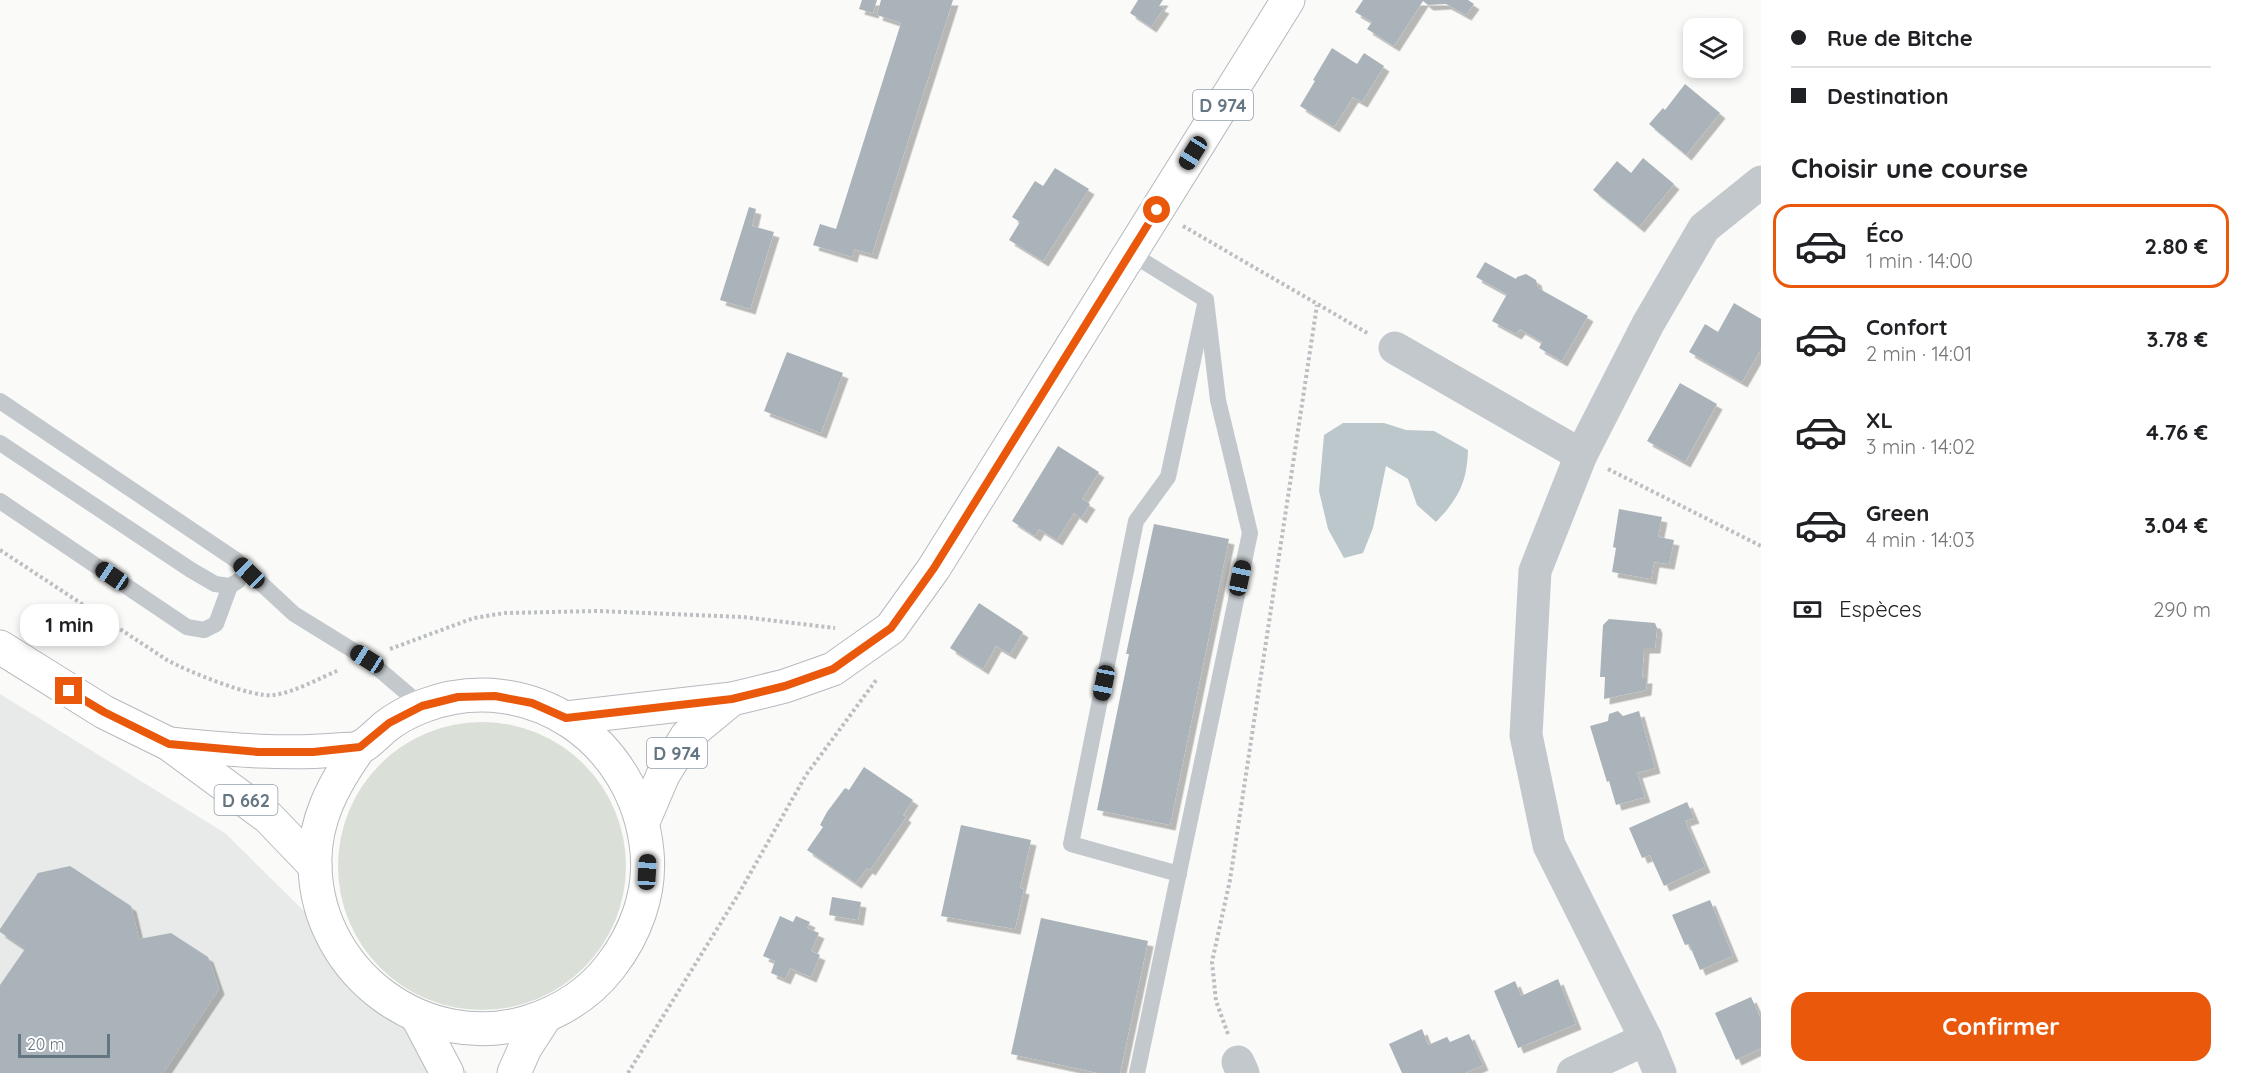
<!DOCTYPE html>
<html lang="fr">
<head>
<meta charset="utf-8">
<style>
	body { margin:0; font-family:Quicksand,sans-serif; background:#f2f2f2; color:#202124; height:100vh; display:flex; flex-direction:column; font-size:22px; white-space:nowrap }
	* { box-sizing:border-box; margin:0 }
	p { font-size:20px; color:#757577 }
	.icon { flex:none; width:33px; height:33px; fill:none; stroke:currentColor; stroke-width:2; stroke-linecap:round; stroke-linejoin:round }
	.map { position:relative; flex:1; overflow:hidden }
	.sheet { display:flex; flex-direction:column; background:#fff; width:480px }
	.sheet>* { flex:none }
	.guide { display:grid; align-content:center; height:132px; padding:0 30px; background:#fff }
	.buttons { position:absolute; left:1683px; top:18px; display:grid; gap:12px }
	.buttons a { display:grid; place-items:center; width:60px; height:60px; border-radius:12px; background:#fff; box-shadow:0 3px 9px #0003; font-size:30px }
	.scale { position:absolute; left:18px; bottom:15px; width:92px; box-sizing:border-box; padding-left:6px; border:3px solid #657683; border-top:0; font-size:16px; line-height:21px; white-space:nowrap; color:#657683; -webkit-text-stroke:4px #fff; paint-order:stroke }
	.end { position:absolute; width:27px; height:27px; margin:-14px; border:8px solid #ea580c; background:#fff; box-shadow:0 0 0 3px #fff }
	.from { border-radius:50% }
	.bubble { position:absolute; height:42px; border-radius:18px; background:#fff; box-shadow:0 3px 9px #0003; font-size:20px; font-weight:800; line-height:42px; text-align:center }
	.car { position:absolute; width:18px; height:36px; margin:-18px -9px; border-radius:8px; box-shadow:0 0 4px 2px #0007; background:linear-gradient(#222 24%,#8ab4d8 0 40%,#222 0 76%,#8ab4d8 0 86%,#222 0) }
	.guide b { display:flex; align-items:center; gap:21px; height:57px; font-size:22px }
	.guide b+b { border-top:2px solid #e0e0e0 }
	.guide i { width:15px; height:15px; background:#202124 }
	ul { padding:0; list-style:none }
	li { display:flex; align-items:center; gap:18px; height:84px; margin:0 12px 9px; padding:0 18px; border:3px solid transparent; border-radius:18px }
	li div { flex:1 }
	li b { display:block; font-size:22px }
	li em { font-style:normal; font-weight:800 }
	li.current { border-color:#ea580c }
	li>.icon { width:54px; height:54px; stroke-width:1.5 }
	h2 { padding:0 30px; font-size:27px; line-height:72px }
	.pay { display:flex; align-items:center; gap:15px; height:66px; padding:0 30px; font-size:22px }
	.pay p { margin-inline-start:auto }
	.primary-button { display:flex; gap:12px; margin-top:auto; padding:12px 30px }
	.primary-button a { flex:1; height:69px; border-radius:18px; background:#ea580c; color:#fff; font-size:24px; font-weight:800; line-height:69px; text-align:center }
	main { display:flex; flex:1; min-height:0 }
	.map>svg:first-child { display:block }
	.built { fill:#e8e9e9 }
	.green { fill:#dadfd7 }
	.water { fill:#bbc7cb }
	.building { fill:#aab3b9; filter:url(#shadow) }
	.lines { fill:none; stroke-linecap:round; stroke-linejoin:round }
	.primary-casing { stroke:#b5babe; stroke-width:35 }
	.path { stroke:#bbbfc2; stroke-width:4; stroke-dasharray:3 3; stroke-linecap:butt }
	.lane { stroke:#c3c8cc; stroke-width:16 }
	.street { stroke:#c3c8cc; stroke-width:33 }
	.primary { stroke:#fff; stroke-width:33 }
	.route { stroke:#ea580c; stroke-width:8 }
	.labels { text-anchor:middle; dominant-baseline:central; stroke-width:6; stroke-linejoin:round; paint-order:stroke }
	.shield { fill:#fff; stroke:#939fa8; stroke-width:1.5 }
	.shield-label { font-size:18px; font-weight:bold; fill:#657683 }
</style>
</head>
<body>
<main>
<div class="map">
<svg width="1761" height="1073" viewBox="0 0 1761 1073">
	<defs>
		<filter id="shadow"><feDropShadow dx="5.5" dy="5.5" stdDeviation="0" flood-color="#0004"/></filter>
	</defs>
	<rect width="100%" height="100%" fill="#fafaf8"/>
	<path class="built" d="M 0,694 L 225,833 L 468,1073 L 0,1073 Z"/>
	<circle class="green" cx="482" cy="866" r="144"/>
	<path class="water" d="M 1343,423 L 1384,423 L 1406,430 L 1434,431 L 1468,450 C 1467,483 1458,499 1436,522 L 1417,505 L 1408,479 L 1386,466 L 1373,528 L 1363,553 L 1344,558 L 1328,529 L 1319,491 L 1324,435 Z"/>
	<g class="building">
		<path d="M 862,0 L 877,0 L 873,13 L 859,9 Z"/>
		<path d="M 881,0 L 953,0 L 872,254 L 854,249 L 852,257 L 813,245 L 820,224 L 836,229 L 901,23 L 877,15 Z"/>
		<path d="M 1138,0 L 1163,0 L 1159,6 L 1164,8 L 1151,27 L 1130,13 Z"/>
		<path d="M 1363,0 L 1468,0 L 1474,4 L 1466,15 L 1446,4 L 1428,5 L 1423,1 L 1394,46 L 1367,29 L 1372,22 L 1355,12 Z"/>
		<path d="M 1332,48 L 1357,64 L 1364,53 L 1384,66 L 1362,102 L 1353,97 L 1334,127 L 1300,106 L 1315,81 L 1313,80 Z"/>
		<path d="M 1685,84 L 1720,113 L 1686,155 L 1649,124 L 1663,108 L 1665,110 Z"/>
		<path d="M 1643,158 L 1674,184 L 1639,227 L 1593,190 L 1617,161 L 1631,173 Z"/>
		<path d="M 1055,168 L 1089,189 L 1043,261 L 1009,240 L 1020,222 L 1012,217 L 1035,181 L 1043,186 Z"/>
		<path d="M 749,207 L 756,209 L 752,226 L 774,232 L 750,309 L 720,300 Z"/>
		<path d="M 1485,262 L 1516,279 L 1517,277 L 1526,274 L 1536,280 L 1538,288 L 1588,316 L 1562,361 L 1539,348 L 1542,342 L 1520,329 L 1516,334 L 1492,321 L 1507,294 L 1476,277 Z"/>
		<path d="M 1734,303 L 1761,319 L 1761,349 L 1742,382 L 1689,352 L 1705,324 L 1718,332 Z"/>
		<path d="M 787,352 L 843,373 L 821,433 L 764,411 Z"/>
		<path d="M 1680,383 L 1717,404 L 1685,462 L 1647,441 Z"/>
		<path d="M 1058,446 L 1099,472 L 1082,499 L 1090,504 L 1081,518 L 1074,513 L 1057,540 L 1039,529 L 1035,536 L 1012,521 Z"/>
		<path d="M 1619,509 L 1662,517 L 1658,537 L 1674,540 L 1669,564 L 1654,562 L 1651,579 L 1612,572 L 1616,548 L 1613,547 Z"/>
		<path d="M 1154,524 L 1229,539 L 1170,825 L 1097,810 L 1129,654 L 1126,654 Z"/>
		<path d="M 979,603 L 1023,632 L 1010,654 L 996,646 L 983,669 L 950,648 Z"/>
		<path d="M 1609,619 L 1655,623 L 1657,628 L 1655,648 L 1644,648 L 1642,678 L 1647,678 L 1646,690 L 1604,699 L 1605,677 L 1600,677 L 1603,625 Z"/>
		<path d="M 1618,711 L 1623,716 L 1639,711 L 1655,768 L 1637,773 L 1645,797 L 1616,805 L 1609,781 L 1607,782 L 1590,726 L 1608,721 L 1609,714 Z"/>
		<path d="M 864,767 L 913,800 L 903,815 L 906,817 L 870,870 L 867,868 L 856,883 L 807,850 L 823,827 L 820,825 L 827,812 L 845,788 L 849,790 Z"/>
		<path d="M 1687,802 L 1694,818 L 1685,821 L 1705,867 L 1664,886 L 1650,855 L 1642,858 L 1629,828 Z"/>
		<path d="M 961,825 L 1031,840 L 1020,888 L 1024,889 L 1015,929 L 941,916 Z"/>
		<path d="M 70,866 L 131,906 L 139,939 L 171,933 L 208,957 L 219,989 L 163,1073 L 0,1073 L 0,985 L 25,949 L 0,932 L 0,929 L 38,873 Z"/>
		<path d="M 832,897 L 861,902 L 858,920 L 829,915 Z"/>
		<path d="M 1710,900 L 1733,956 L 1700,970 L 1689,944 L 1685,945 L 1672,915 Z"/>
		<path d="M 780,916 L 793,922 L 796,916 L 810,922 L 807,928 L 819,933 L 811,951 L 820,955 L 811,977 L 790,968 L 785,979 L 771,973 L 775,961 L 763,956 Z"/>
		<path d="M 1041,918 L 1148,941 L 1120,1073 L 1098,1073 L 1011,1054 Z"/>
		<path d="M 1558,979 L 1576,1024 L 1518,1048 L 1494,991 L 1515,981 L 1521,996 Z"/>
		<path d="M 1751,997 L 1761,1019 L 1761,1048 L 1736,1060 L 1715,1013 Z"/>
		<path d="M 1422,1029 L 1428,1045 L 1447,1037 L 1450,1042 L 1469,1034 L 1483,1065 L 1465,1073 L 1402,1073 L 1389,1044 Z"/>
	</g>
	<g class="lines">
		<g class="primary-casing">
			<g id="primary">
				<path d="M 0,647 L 104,712 L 169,744 L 268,817 L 315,866"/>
				<path d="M 566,718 L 732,699 L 785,686 L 833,669 L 891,628 L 934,568 L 1288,0"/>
				<path d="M 169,744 C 225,749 280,755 336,750 C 344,749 355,750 361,747 C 369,743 378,733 385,727 C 395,719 410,711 423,706 C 530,666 637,741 647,852 C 651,894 635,935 610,967 C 589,994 560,1012 528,1022 C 425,1053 318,974 315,867 C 313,821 334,783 360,747"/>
				<path d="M 643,822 L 663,775 L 687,736 L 732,699"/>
				<path d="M 417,1016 L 447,1073"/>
				<path d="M 514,1073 L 525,1048 L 545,1017"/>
			</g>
		</g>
		<g class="path">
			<path d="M 1183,226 L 1369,334"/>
			<path d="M 1608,469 L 1761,546"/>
			<path d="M 0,550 L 167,660 C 187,671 252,698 273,695 C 293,693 320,678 339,670"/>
			<path d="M 390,649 L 474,618 L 505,613 L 599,611 L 743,617 L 835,628"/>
			<path d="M 1228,1034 L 1216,1001 L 1212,962 L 1230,880 L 1317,305"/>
			<path d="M 628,1073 L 738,895 L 806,775 L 877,679"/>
		</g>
		<g class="lane">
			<path d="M 1130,253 L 1206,300 L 1168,477 L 1136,521 L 1071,844 L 1179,874"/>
			<path d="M 0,401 L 236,560 L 294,614 L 367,659 L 422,706"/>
			<path d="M 0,443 L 191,570 L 215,584 L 230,586 L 238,581"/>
			<path d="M 0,501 L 187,627 L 204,630 L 216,624 L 230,586"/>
			<path d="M 1137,1073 L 1250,533 L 1218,400 L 1206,300"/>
		</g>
		<g class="street">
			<path d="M 1395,348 L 1581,455"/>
			<path d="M 1238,1062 L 1243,1073"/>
			<path d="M 1573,1073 L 1646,1039"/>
			<path d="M 1660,1073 L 1646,1039 L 1549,845 L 1526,735 L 1535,571 L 1581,455 L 1648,324 L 1704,228 L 1761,182"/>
		</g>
		<use href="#primary" class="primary"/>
	</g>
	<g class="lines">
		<path class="route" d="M 69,691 L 104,712 L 169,744 L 258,752 L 313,752 L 360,747 L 389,723 L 422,706 L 458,697 L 495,696 L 532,703 L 566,718 L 732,699 L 785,686 L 833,669 L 891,628 L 934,568 L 1157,210"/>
	</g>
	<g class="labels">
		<g class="shield">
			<rect x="1193" y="90" width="60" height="30" rx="4.5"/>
			<rect x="647" y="738" width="60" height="30" rx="4.5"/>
			<rect x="214.5" y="785" width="63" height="30" rx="4.5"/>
		</g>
		<g class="shield-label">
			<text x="1223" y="105">D 974</text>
			<text x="677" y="753">D 974</text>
			<text x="246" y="800">D 662</text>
		</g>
	</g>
</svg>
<div class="buttons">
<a><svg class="icon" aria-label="layers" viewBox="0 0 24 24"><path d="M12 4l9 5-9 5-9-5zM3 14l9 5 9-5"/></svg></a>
</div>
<div class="scale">20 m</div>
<i class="end from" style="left:1157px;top:210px"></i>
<i class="end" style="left:69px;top:691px"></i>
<div class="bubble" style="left:20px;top:604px;width:99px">1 min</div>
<i class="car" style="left:1193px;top:153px;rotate:212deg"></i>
<i class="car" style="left:249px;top:573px;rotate:314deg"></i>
<i class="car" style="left:112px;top:576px;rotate:304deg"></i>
<i class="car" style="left:1240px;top:578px;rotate:12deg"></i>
<i class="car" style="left:367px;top:659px;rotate:302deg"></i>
<i class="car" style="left:1104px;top:683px;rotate:191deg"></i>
<i class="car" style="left:647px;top:872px;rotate:3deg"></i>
</div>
<section class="sheet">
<div class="guide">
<b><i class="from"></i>Rue de Bitche</b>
<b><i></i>Destination</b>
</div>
<h2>Choisir une course</h2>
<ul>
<li class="current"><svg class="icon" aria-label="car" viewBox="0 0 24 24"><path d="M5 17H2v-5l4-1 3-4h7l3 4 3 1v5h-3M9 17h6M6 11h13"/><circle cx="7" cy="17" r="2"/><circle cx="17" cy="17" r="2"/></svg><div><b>Éco</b><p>1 min · 14:00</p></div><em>2.80 €</em></li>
<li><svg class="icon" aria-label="car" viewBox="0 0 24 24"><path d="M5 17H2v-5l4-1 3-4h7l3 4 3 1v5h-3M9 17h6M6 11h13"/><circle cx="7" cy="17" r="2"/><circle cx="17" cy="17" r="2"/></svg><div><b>Confort</b><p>2 min · 14:01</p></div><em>3.78 €</em></li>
<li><svg class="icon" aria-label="car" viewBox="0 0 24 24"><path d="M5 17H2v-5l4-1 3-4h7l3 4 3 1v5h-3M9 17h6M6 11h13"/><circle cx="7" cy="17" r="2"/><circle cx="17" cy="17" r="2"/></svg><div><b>XL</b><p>3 min · 14:02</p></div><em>4.76 €</em></li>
<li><svg class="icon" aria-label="car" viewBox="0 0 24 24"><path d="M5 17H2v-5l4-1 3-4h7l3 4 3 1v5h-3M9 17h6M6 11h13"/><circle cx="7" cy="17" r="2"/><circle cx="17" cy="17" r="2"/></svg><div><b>Green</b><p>4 min · 14:03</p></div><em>3.04 €</em></li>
</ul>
<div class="pay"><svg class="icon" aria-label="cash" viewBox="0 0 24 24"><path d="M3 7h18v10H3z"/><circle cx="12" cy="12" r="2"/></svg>Espèces<p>290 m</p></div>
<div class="primary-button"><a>Confirmer</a></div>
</section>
</main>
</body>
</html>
